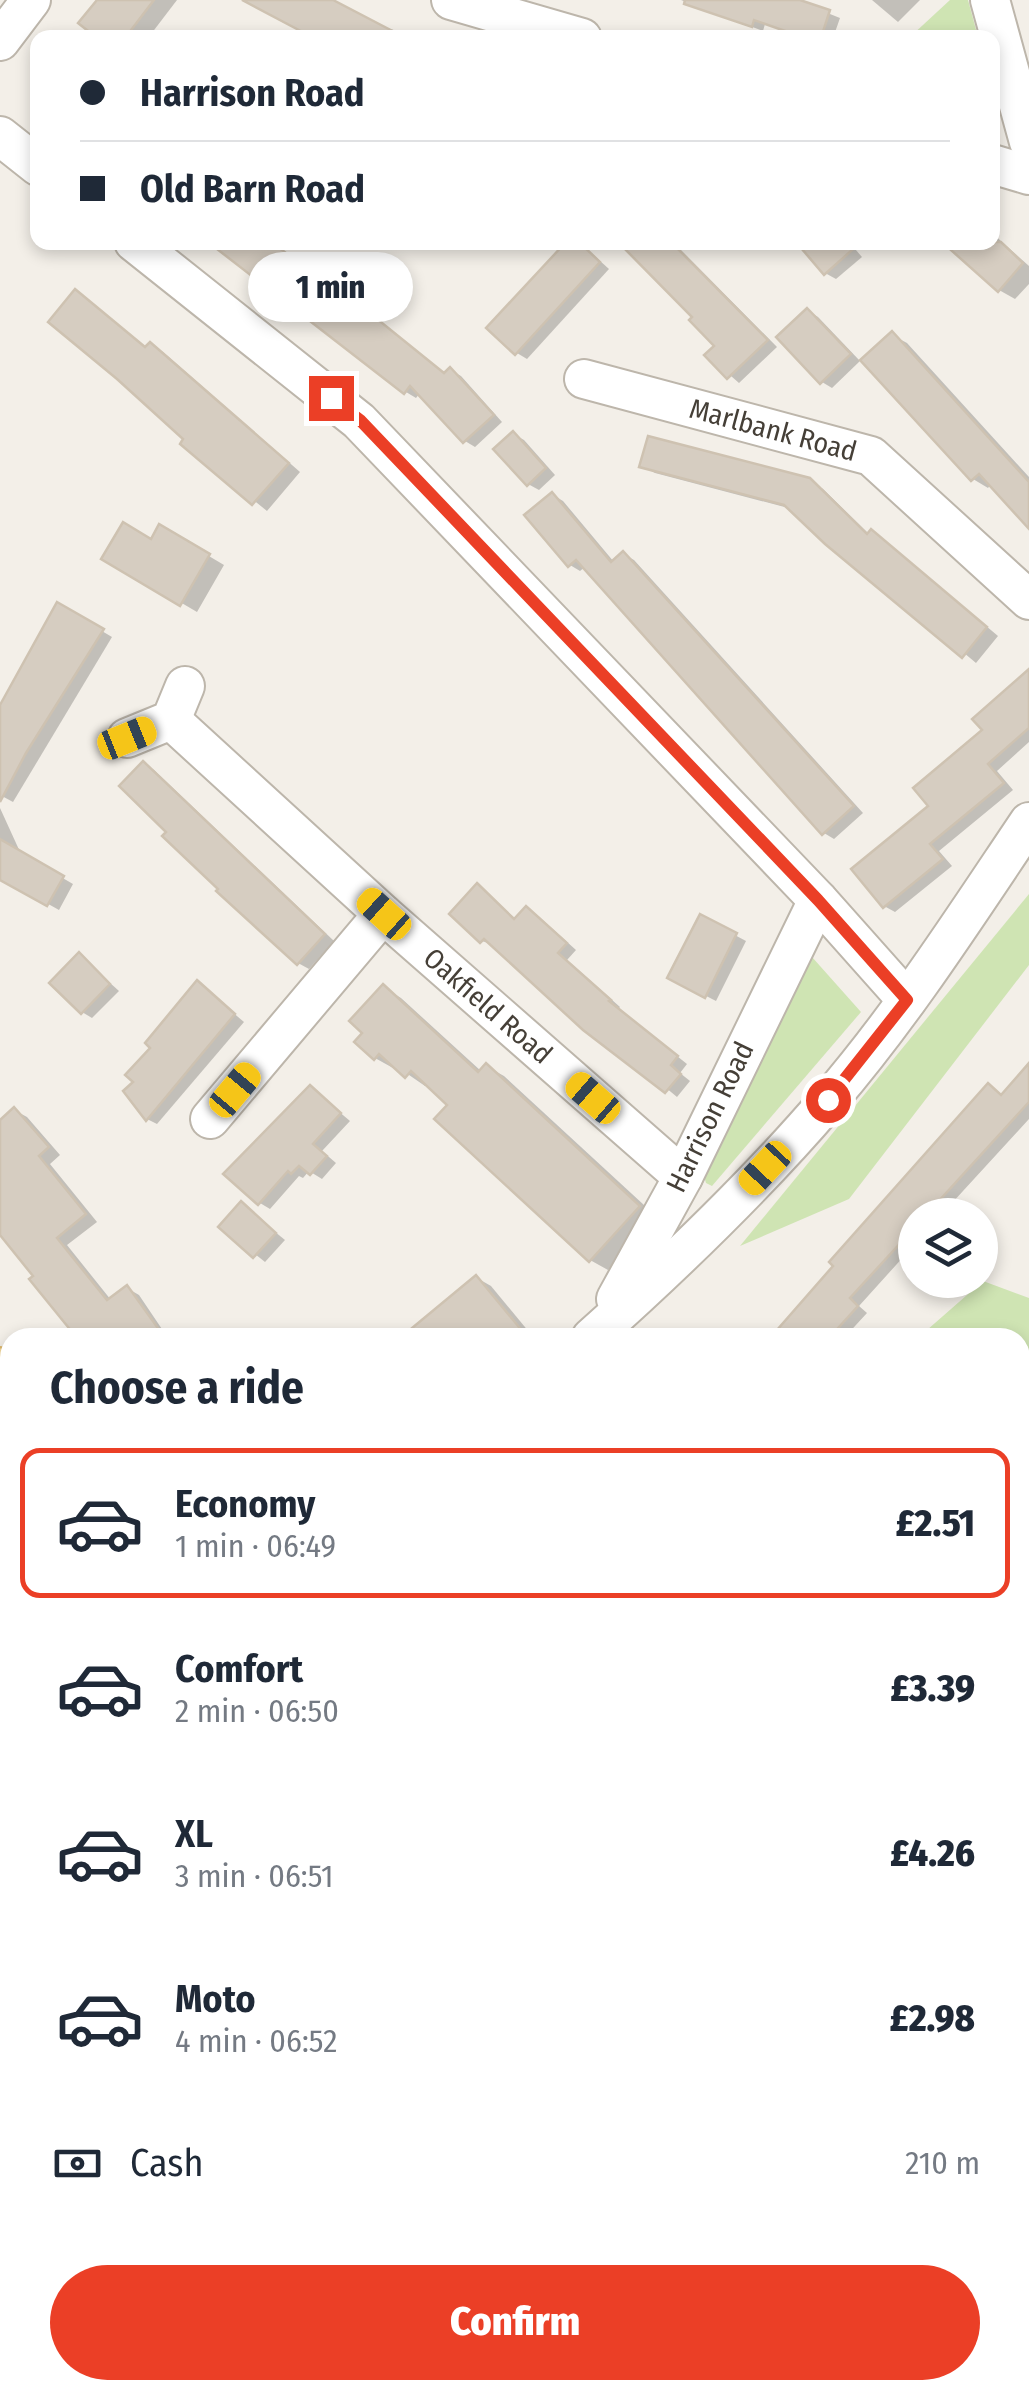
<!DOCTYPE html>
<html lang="en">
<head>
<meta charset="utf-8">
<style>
	body { margin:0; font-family:"Fira Sans Condensed",sans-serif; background:#f2f2f3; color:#1f2937; height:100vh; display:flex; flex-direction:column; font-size:38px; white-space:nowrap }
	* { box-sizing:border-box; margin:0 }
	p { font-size:32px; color:#747a83 }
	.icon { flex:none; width:55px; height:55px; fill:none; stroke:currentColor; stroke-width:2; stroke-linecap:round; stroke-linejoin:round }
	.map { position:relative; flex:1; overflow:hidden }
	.sheet { position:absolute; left:0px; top:1328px; width:1030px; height:1072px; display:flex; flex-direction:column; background:#fff; border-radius:30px 30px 0 0; box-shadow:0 5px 15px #0003 }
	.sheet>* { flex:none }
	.top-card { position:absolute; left:30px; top:30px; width:970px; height:220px; border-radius:20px; box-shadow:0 5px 15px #0003; display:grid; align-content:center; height:220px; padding:0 50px; background:#fff }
	.controls { position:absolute; left:898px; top:1198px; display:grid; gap:20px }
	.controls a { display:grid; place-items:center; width:100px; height:100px; border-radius:50%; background:#fff; box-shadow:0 5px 15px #0003; font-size:50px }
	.end { position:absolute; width:45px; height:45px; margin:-22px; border:12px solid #eb3f26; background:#fff; box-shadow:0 0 0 5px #fff }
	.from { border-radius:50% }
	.bubble { position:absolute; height:70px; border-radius:35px; background:#fff; box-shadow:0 5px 15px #0003; font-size:32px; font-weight:800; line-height:70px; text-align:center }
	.car { position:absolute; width:30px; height:60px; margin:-30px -15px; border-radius:12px; box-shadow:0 0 8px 2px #0007; background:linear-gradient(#f5c518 24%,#345 0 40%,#f5c518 0 76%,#345 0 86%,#f5c518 0) }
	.top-card b { display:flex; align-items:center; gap:35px; height:95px; font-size:38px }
	.top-card b+b { border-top:2px solid #e0e1e3 }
	.top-card i { width:25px; height:25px; background:#1f2937 }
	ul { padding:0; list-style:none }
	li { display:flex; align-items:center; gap:30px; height:150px; margin:0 20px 15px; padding:0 30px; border:5px solid transparent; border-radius:20px }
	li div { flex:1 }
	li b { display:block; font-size:38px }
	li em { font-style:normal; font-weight:800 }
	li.selected { border-color:#eb3f26 }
	li>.icon { width:90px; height:90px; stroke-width:1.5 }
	h2 { padding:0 50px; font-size:45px; line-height:120px }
	.pay { display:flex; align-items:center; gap:25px; height:110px; padding:0 50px; font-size:38px }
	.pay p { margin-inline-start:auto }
	.button { display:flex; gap:20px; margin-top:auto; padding:20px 50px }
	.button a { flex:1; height:115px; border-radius:60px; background:#eb3f26; color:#fff; font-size:40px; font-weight:800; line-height:115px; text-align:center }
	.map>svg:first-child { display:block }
	.green { fill:#cfe4b3 }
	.shadow { fill:#0003 }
	.building { fill:#d6cdc1; stroke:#cec2b1; stroke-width:2.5 }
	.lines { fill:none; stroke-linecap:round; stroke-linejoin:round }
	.street-casing { stroke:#bdb6ab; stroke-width:42 }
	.secondary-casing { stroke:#cfc09a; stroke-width:58 }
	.primary-casing { stroke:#dcb76d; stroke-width:60 }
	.street { stroke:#fff; stroke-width:38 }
	.secondary { stroke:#fbeec9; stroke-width:52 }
	.primary { stroke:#f7db9c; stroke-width:55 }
	.route { stroke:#eb3f26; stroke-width:12 }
	.labels { text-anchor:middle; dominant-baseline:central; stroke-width:8; stroke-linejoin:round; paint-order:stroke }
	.street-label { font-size:28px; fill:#453f37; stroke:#fff }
</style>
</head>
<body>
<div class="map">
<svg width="1029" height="2399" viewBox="0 0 1029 2399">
	<rect width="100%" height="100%" fill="#f3efe8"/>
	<g class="green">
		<path d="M 950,0 L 968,0 L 978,37 L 910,37 Z"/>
		<path d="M 1029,894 L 1029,965 L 849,1199 L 740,1246 Z"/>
		<path d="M 812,957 L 861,1012 L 712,1186 L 706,1183 L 704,1176 Z"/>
		<path d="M 983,1281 L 1029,1298 L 1029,1949 L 1020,1965 L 1020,1338 L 919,1337 Z"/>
		<path d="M 10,2144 L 10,2234 L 0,2237 L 0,2145 Z"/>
		<path d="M 867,2390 L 1007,2390 L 1018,2399 L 877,2399 Z"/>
	</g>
	<g class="shadow">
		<path d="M 100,0 L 177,0 L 148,38 L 101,38 Z"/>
		<path d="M 253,0 L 327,0 L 374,24 L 420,38 L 318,38 Z"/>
		<path d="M 681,0 L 795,0 L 840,18 L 833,38 L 804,38 L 765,24 L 763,31 Z"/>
		<path d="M 872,0 L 920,0 L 898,22 Z"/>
		<path d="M 992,233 L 1029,266 L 1029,284 L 1015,299 L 999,290 Z"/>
		<path d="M 579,242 L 609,269 L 527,359 L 517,353 Z"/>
		<path d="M 644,242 L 673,242 L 777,347 L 739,383 L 707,355 L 717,346 Z"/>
		<path d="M 849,242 L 862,257 L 836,279 L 825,273 Z"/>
		<path d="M 76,293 L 147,348 L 150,345 L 163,352 L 300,472 L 267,511 L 183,443 L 187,439 Z"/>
		<path d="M 808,311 L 818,317 L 860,361 L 832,388 L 822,382 Z"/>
		<path d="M 364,316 L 445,375 L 450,370 L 461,376 L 502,422 L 475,447 L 465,441 L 420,393 L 416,398 L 406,392 Z"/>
		<path d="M 892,335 L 907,343 L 1029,477 L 1029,526 L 991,484 L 988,488 L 973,479 Z"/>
		<path d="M 513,434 L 524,440 L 555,475 L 539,490 L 528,484 Z"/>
		<path d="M 642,466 L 809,481 L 823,489 L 870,535 L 871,533 L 884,540 L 998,636 L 976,663 L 792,509 L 655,473 Z"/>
		<path d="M 553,495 L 563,501 L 614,562 L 623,554 L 634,560 L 863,813 L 834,839 L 824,833 L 585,567 L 580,571 L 570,565 Z"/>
		<path d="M 160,527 L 224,565 L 197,612 L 105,558 L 152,542 Z"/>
		<path d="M 58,605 L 112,637 L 13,802 L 0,795 L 0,734 Z"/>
		<path d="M 1029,681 L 1029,742 L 997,771 L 1013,790 L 939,851 L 952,866 L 895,912 L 884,906 L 931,806 L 986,731 Z"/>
		<path d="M 144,764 L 154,770 L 334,941 L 309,969 L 298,963 L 222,888 L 169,832 Z"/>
		<path d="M 0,808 L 21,854 L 73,884 L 59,910 L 0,877 Z"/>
		<path d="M 478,886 L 517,920 L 526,909 L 537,915 L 576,950 L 567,960 L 620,1007 L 618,1009 L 687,1064 L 680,1073 L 690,1081 L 677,1097 L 494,945 L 482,941 Z"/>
		<path d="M 701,917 L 746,941 L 716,1001 L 671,978 Z"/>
		<path d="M 80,956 L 119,991 L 92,1018 L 82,1012 Z"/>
		<path d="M 198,983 L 244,1022 L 157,1124 L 147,1119 L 137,1082 L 154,1048 Z"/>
		<path d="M 383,987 L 401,998 L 481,1071 L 486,1066 L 504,1076 L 657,1217 L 608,1270 L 590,1260 L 450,1104 L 427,1083 L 425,1086 L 396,1066 L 393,1068 L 375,1058 L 366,1033 Z"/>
		<path d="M 1029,1067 L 1029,1119 L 941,1215 L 915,1215 L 915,1244 L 859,1306 L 867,1313 L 844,1338 L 773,1338 L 989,1087 L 1004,1096 Z"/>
		<path d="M 311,1088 L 350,1121 L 322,1151 L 336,1163 L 322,1179 L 309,1171 L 303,1178 L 299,1176 L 270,1209 L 260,1203 Z"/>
		<path d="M 14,1110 L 27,1117 L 60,1155 L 50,1164 L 97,1222 L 67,1245 L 111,1300 L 127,1288 L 139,1295 L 168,1338 L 76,1338 L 71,1330 L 73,1329 L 36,1276 L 0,1231 L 0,1123 Z"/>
		<path d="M 241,1204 L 285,1240 L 265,1262 L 221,1227 Z"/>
		<path d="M 477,1278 L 491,1286 L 534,1338 L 404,1338 Z"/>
		<path d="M 0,1442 L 10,1458 L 10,1527 L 0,1512 Z"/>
		<rect x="0" y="1700" width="10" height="43"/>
		<path d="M 10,1865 L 10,1924 L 0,1930 L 0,1872 Z"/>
		<path d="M 10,2020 L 10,2086 L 0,2087 L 0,2028 Z"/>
		<path d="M 1029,2239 L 1029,2268 L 1020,2259 L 1020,2248 Z"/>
		<path d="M 0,2321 L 10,2322 L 10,2380 L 0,2383 Z"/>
		<path d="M 255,2390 L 262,2390 L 272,2399 L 224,2399 Z"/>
		<path d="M 411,2390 L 469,2390 L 485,2399 L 420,2399 L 409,2393 Z"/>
		<path d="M 707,2390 L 765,2390 L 777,2399 L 718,2399 Z"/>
	</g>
	<g class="building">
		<path d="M 97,0 L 154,0 L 125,38 L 97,38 L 78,23 Z"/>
		<path d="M 242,0 L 333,0 L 406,38 L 314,38 Z"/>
		<path d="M 685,0 L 800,0 L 830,10 L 821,38 L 805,38 L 754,20 L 752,27 L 684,4 Z"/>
		<path d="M 208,242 L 272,242 L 363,314 L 366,310 L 444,373 L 450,367 L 494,415 L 463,443 L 410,386 L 404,394 Z"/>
		<path d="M 566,242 L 579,242 L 600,262 L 515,355 L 486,328 Z"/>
		<path d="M 618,242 L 671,242 L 768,340 L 727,379 L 704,355 L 714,346 L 689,320 L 692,317 Z"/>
		<path d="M 796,242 L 861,242 L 824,275 Z"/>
		<path d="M 942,242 L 1001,242 L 1023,263 L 998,292 Z"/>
		<path d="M 75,289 L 145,347 L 150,342 L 289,463 L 252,505 L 180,444 L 183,439 L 117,379 L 48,322 Z"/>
		<path d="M 807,308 L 851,354 L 820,384 L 776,337 Z"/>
		<path d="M 892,331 L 1029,482 L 1029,529 L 979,474 L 971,481 L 860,360 Z"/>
		<path d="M 513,431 L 546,468 L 527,486 L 493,449 Z"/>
		<path d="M 648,436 L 810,478 L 867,534 L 871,529 L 987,627 L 962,658 L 825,544 L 784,505 L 639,467 Z"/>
		<path d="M 552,492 L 611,562 L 623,551 L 854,806 L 822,835 L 576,560 L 568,567 L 524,515 Z"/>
		<path d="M 123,522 L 151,539 L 159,524 L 210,554 L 180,606 L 101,559 Z"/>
		<path d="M 57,602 L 104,629 L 26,753 L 0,802 L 0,705 Z"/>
		<path d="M 1029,669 L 1029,728 L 988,764 L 1004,783 L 930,844 L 943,859 L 883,908 L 851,869 L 928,806 L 913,788 L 982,730 L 972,719 Z"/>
		<path d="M 143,761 L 325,934 L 297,965 L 216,891 L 218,889 L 162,836 L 166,832 L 119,786 Z"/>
		<path d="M 0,839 L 64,876 L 47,906 L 0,880 Z"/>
		<path d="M 477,883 L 514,919 L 526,906 L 567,943 L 558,953 L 611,1000 L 609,1001 L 678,1056 L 671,1065 L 681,1074 L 665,1093 L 583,1030 L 484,939 L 480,943 L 449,914 Z"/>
		<path d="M 700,914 L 737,933 L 705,998 L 667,978 Z"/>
		<path d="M 79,952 L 110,984 L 81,1014 L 49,983 Z"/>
		<path d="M 197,980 L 235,1014 L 146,1121 L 123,1091 L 133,1082 L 125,1075 L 150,1048 L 145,1043 Z"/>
		<path d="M 383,984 L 478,1072 L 486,1063 L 640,1206 L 589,1262 L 434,1119 L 447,1105 L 411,1071 L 405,1078 L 379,1054 L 374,1060 L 354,1042 L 362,1033 L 349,1021 Z"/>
		<path d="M 1029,1063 L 1029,1102 L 926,1215 L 915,1215 L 915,1227 L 850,1298 L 858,1306 L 829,1338 L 770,1338 L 833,1266 L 829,1262 L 988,1083 L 1001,1095 Z"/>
		<path d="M 310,1085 L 341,1113 L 313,1144 L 327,1156 L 310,1175 L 299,1166 L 291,1174 L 288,1171 L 258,1205 L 223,1174 Z"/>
		<path d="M 14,1107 L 49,1147 L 39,1156 L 86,1214 L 57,1238 L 107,1300 L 127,1285 L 165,1338 L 77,1338 L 29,1279 L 33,1276 L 0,1235 L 0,1120 Z"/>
		<path d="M 241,1201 L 276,1233 L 253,1258 L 218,1227 Z"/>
		<path d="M 476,1275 L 528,1338 L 400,1338 Z"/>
	</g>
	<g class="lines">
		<g class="street-casing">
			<g id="street">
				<path d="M 451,0 L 582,38"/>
				<path d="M 990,0 L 1029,142"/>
				<path d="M 0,41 L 31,0"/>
				<path d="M 0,136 L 38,166"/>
				<path d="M 992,164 L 1029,175"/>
				<path d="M 134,242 L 359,421 L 818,900 L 907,1000"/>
				<path d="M 584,379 L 871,456 L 1029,600"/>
				<path d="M 171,720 L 383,914 L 683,1177"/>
				<path d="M 127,738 L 171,720 L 185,686"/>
				<path d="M 210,1119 L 383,914"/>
				<path d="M 616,1299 L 683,1177 L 818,900"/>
				<path d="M 591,1338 C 674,1264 756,1185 828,1101 C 903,1014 965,917 1029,822"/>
				<path d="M 0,1963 L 10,1956"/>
				<path d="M 0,2267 L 10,2265"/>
				<path d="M 841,2390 L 851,2399"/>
				<path d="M 351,2399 L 355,2390"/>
			</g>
		</g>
		<g class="secondary-casing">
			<path id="secondary" d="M 1020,2171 L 1029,2161"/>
		</g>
		<g class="primary-casing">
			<g id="primary">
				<path d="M 0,1376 L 10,1390"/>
				<path d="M 0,1614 L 10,1613"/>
				<path d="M 1020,2363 L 1029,2371"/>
			</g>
		</g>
		<use href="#street" class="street"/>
		<use href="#secondary" class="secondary"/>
		<use href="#primary" class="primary"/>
	</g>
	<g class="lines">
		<path class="route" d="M 331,398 L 360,420 L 818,900 L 907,1000 L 828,1100"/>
	</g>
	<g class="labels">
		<g class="street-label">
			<text transform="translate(773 430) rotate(15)">Marlbank Road</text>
			<text transform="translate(488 1006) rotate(41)">Oakfield Road</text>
			<text transform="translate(710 1117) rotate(-64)">Harrison Road</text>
		</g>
	</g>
</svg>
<div class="controls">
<a><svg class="icon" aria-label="layers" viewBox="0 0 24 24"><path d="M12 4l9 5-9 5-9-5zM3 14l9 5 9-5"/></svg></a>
</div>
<i class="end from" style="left:828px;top:1100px"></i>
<i class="end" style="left:331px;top:398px"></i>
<div class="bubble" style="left:248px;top:252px;width:165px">1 min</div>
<i class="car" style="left:127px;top:738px;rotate:68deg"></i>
<i class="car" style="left:384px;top:914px;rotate:312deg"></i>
<i class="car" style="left:235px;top:1090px;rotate:40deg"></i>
<i class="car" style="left:593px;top:1098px;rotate:311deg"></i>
<i class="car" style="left:765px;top:1168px;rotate:223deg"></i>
<div class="top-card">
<b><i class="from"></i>Harrison Road</b>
<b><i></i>Old Barn Road</b>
</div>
<section class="sheet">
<h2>Choose a ride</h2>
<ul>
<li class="selected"><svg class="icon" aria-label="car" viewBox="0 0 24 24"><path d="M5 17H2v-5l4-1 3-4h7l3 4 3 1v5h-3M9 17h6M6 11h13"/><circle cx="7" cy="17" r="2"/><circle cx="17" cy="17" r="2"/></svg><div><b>Economy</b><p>1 min · 06:49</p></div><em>£2.51</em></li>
<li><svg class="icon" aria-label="car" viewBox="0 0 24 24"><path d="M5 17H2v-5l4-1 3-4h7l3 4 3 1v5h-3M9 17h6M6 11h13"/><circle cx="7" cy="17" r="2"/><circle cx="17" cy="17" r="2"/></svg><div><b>Comfort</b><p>2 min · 06:50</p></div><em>£3.39</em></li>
<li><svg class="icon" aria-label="car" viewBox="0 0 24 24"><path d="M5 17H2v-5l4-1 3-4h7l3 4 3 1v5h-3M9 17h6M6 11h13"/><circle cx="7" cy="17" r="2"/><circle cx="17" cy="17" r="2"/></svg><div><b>XL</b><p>3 min · 06:51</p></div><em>£4.26</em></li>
<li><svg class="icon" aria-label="car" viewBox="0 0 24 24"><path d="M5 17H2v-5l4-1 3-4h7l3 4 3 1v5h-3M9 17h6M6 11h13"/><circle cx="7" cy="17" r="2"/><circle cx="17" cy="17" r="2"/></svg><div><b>Moto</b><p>4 min · 06:52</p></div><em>£2.98</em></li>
</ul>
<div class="pay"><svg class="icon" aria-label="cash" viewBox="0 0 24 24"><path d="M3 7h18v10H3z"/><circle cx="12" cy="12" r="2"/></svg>Cash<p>210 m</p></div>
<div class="button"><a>Confirm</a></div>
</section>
</div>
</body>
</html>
